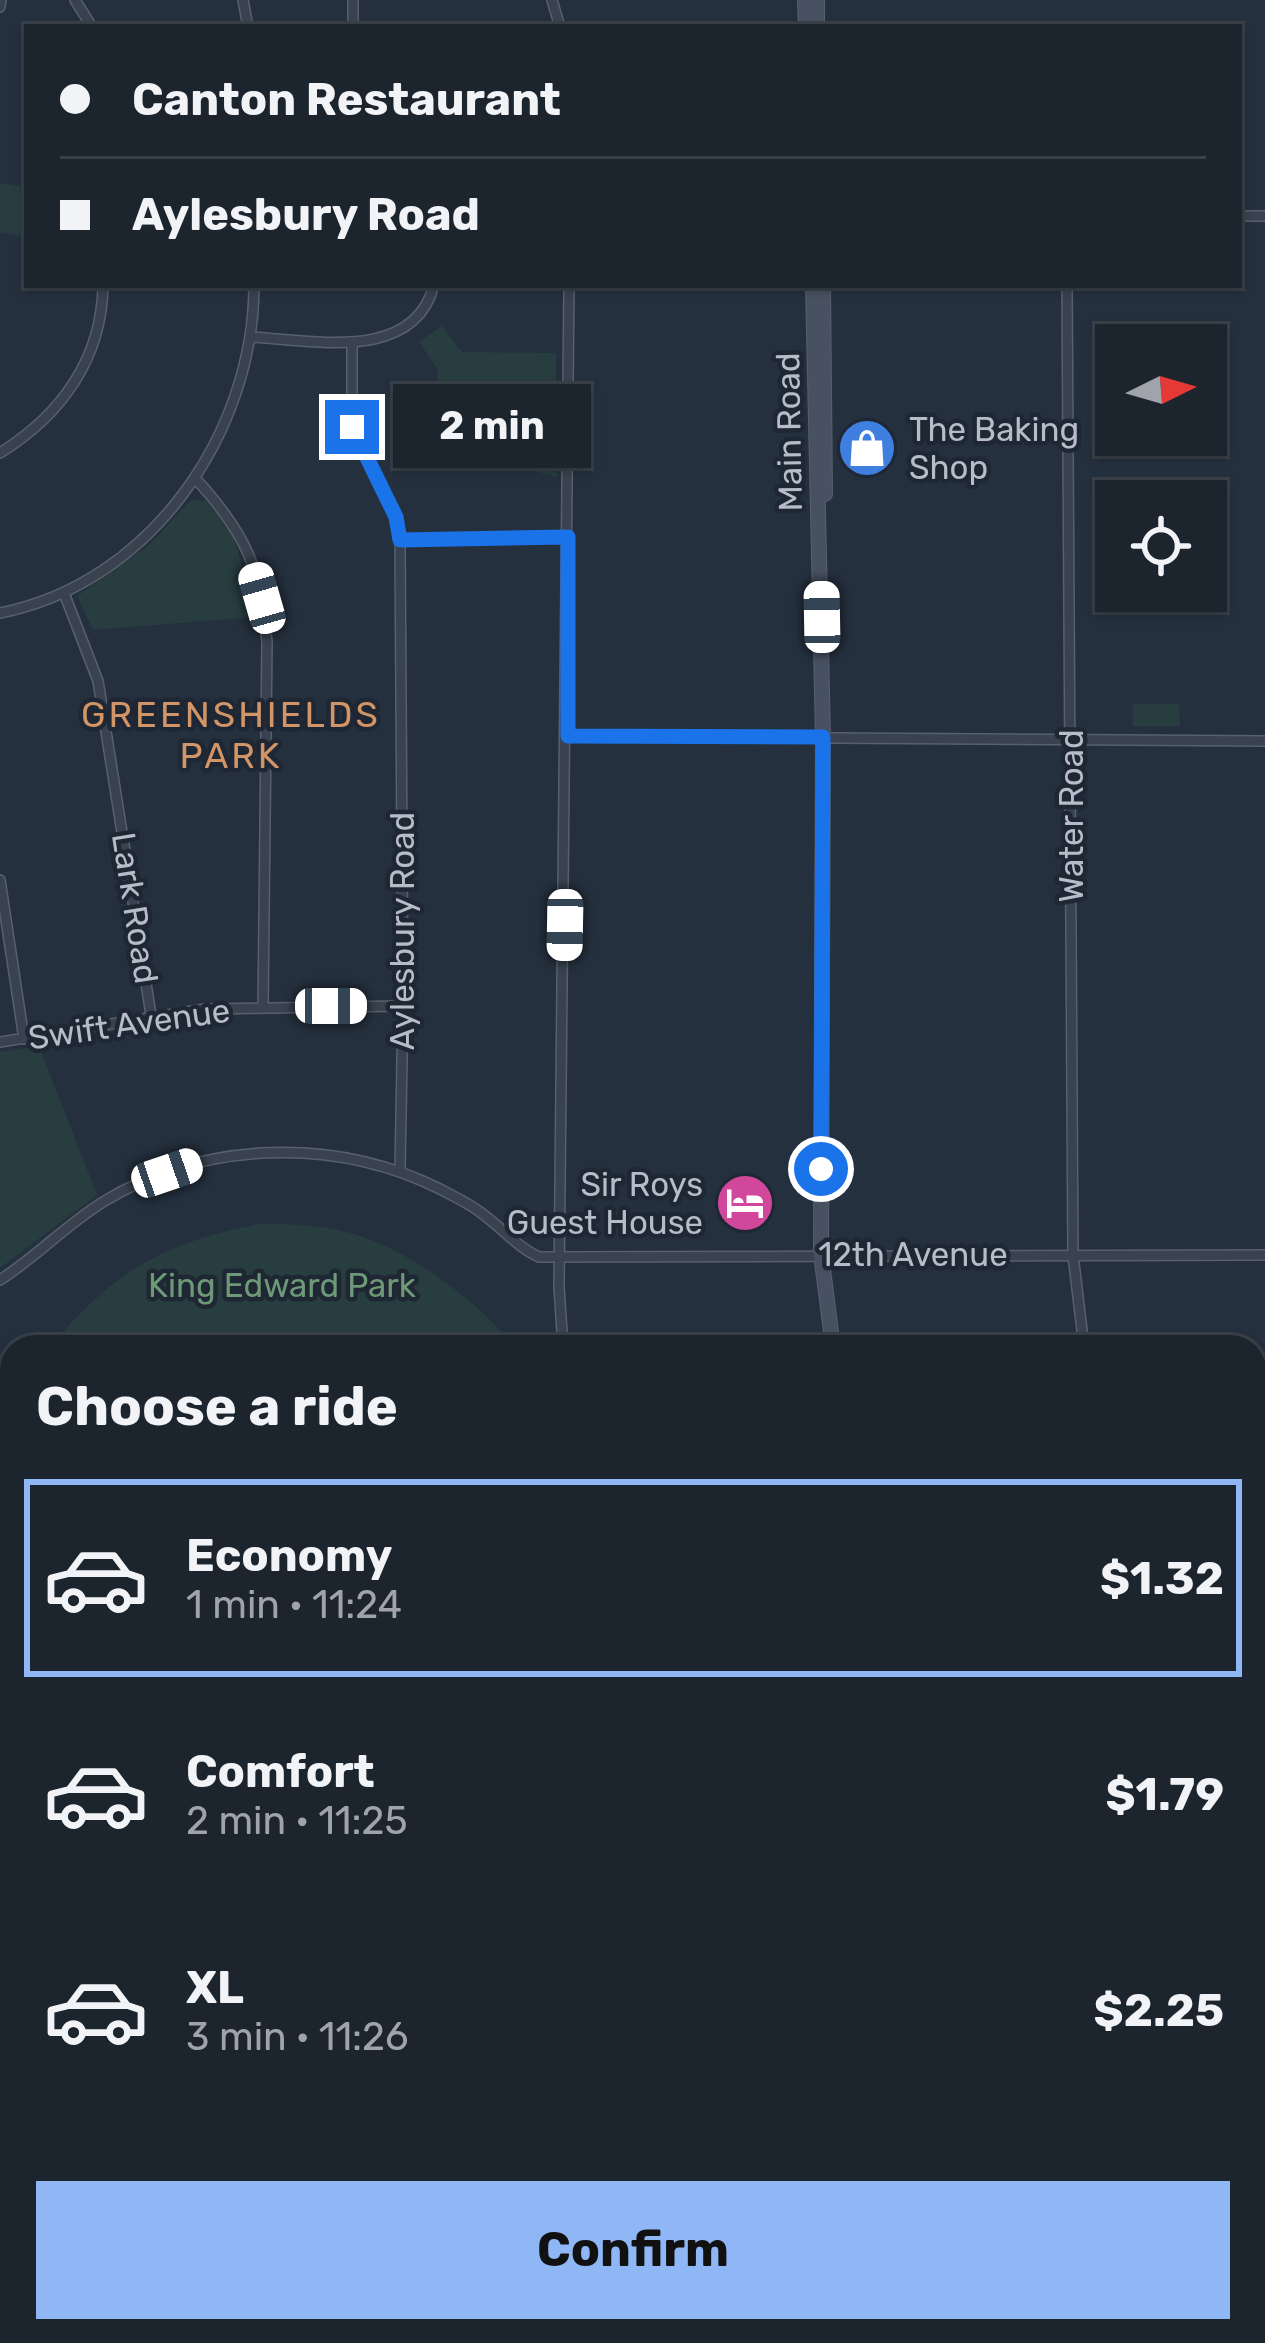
<!DOCTYPE html>
<html lang="en">
<head>
<meta charset="utf-8">
<style>
	body { margin:0; font-family:Rubik,sans-serif; background:#252c36; color:#f1f3f6; height:100vh; display:flex; flex-direction:column; font-size:45px; white-space:nowrap }
	* { box-sizing:border-box; margin:0 }
	p { font-size:39px; color:#a0a4aa }
	.icon { flex:none; width:66px; height:66px; fill:none; stroke:currentColor; stroke-width:2; stroke-linecap:round; stroke-linejoin:round }
	.map { position:relative; flex:1; overflow:hidden }
	.panel { position:absolute; left:0px; top:1335px; width:1266px; height:1008px; display:flex; flex-direction:column; background:#1c242e; border-radius:36px 36px 0 0; box-shadow:0 3px 9px #0004,0 0 0 3px #3a414a }
	.panel>* { flex:none }
	.top-card { position:absolute; left:24px; top:24px; width:1218px; height:264px; border-radius:0px; box-shadow:0 3px 9px #0004,0 0 0 3px #3a414a; display:grid; align-content:center; height:264px; padding:0 36px; background:#1c242e }
	.needle { width:78px; rotate:85deg }
	.tools { position:absolute; left:1095px; top:324px; display:grid; gap:24px }
	.tools a { display:grid; place-items:center; width:132px; height:132px; border-radius:0px; background:#1c242e; box-shadow:0 3px 9px #0004,0 0 0 3px #3a414a; font-size:60px }
	.end { position:absolute; width:54px; height:54px; margin:-27px; border:15px solid #1a73e8; background:#fff; box-shadow:0 0 0 6px #fff }
	.from { border-radius:50% }
	.bubble { position:absolute; height:84px; border-radius:0px; background:#1c242e; box-shadow:0 3px 9px #0004,0 0 0 3px #3a414a; font-size:39px; font-weight:700; line-height:84px; text-align:center }
	.car { position:absolute; width:36px; height:72px; margin:-36px -18px; border-radius:15px; box-shadow:0 0 9px 3px #0007; background:linear-gradient(#fff 24%,#345 0 40%,#fff 0 76%,#345 0 86%,#fff 0) }
	.top-card b { display:flex; align-items:center; gap:42px; height:114px; font-size:45px }
	.top-card b+b { border-top:3px solid #3a414a }
	.top-card i { width:30px; height:30px; background:#f1f3f6 }
	ul { padding:0; list-style:none }
	li { display:flex; align-items:center; gap:36px; height:198px; margin:0 24px 18px; padding:0 12px; border:6px solid transparent; border-radius:0px }
	li div { flex:1 }
	li b { display:block; font-size:45px }
	li em { font-style:normal; font-weight:700 }
	li.selected { border-color:#8fb7f5 }
	li>.icon { width:108px; height:108px; stroke-width:1.5 }
	h2 { padding:0 36px; font-size:54px; line-height:144px }
	.button { display:flex; gap:24px; margin-top:auto; padding:24px 36px }
	.button a { flex:1; height:138px; border-radius:0px; background:#8fb7f5; color:#111; font-size:48px; font-weight:700; line-height:138px; text-align:center }
	.map>svg:first-child { display:block }
	.green { fill:#273d3f }
	.lines { fill:none; stroke-linecap:round; stroke-linejoin:round }
	.stream { stroke:#3c4e67; stroke-width:3 }
	.minor-casing { stroke:#57606c; stroke-width:12 }
	.secondary-casing { stroke:#57606c; stroke-width:16 }
	.primary-casing { stroke:#434b57; stroke-width:18 }
	.minor { stroke:#39424e; stroke-width:9 }
	.secondary { stroke:#485161; stroke-width:14 }
	.primary { stroke:#57616e; stroke-width:15 }
	.route { stroke:#1a73e8; stroke-width:15 }
	.labels { text-anchor:middle; dominant-baseline:central; stroke-width:9; stroke-linejoin:round; paint-order:stroke }
	.poi-label { font-size:33px; fill:#b6bdc9; stroke:#1e2733; text-anchor:start }
	.street-label { font-size:33px; fill:#b6bdc9; stroke:#1e2733 }
	.park-label { font-size:33px; fill:#6d9977; stroke:#1e2733 }
	.neighbourhood-label { font-size:36px; letter-spacing:3px; fill:#d29568; stroke:#1e2733 }
</style>
</head>
<body>
<div class="map">
<svg width="1265" height="2343" viewBox="0 0 1265 2343">
	<rect width="100%" height="100%" fill="#25303e"/>
	<g class="green">
		<path d="M 0,183 L 27,187 L 27,237 L 0,232 Z"/>
		<path d="M 442,326 L 462,352 L 556,353 L 557,477 L 456,452 L 440,423 L 437,368 L 419,342 Z"/>
		<path d="M 191,500 L 206,501 L 233,535 L 257,617 L 93,630 L 77,596 L 149,545 Z"/>
		<path d="M 1133,704 L 1179,704 L 1180,726 L 1133,726 Z"/>
		<path d="M 39,1046 L 97,1195 L 0,1268 L 0,1052 Z"/>
		<path d="M 260,1224 C 294,1224 330,1225 363,1237 C 414,1254 482,1304 514,1347 L 50,1347 C 113,1272 163,1242 260,1224 Z"/>
		<path d="M 12,1420 L 12,1624 L 0,1596 L 0,1534 L 5,1443 Z"/>
		<path d="M 0,1873 L 12,1899 L 12,2001 L 0,1993 Z"/>
		<path d="M 333,2331 L 685,2331 L 687,2343 L 338,2343 Z"/>
	</g>
	<g class="lines">
		<g class="stream">
			<path d="M 0,2324 L 19,2343"/>
			<path d="M 117,2331 L 120,2343"/>
		</g>
		<g class="minor-casing">
			<g id="minor">
				<path d="M 75,0 L 92,27"/>
				<path d="M 243,0 L 248,27"/>
				<path d="M 353,0 L 353,27"/>
				<path d="M 552,0 L 560,27"/>
				<path d="M 0,7 L 1,0"/>
				<path d="M 1239,216 L 1265,216"/>
				<path d="M 1067,285 L 1073,1255 L 1084,1347"/>
				<path d="M 251,337 C 312,340 414,363 434,285"/>
				<path d="M 352,342 L 352,426 L 395,515 L 400,540 L 403,1006 L 400,1170"/>
				<path d="M 0,453 C 61,415 102,359 103,285"/>
				<path d="M 196,479 C 247,535 260,567 267,642 L 263,1008"/>
				<path d="M 400,540 L 568,537"/>
				<path d="M 64,593 L 98,681 L 151,1015"/>
				<path d="M 0,613 C 150,584 254,433 254,285"/>
				<path d="M 567,736 L 1265,741"/>
				<path d="M 0,880 L 24,1039"/>
				<path d="M 0,1042 L 204,1009 L 403,1006"/>
				<path d="M 0,1280 C 36,1257 66,1225 103,1202 C 204,1140 335,1137 440,1189 C 453,1196 468,1203 480,1212 C 500,1226 517,1247 539,1257 L 1265,1255"/>
				<path d="M 563,1347 L 559,1287 L 569,285"/>
				<path d="M 1254,1752 L 1265,1748"/>
				<path d="M 1254,1975 L 1265,1994"/>
				<path d="M 0,2178 L 8,2181 L 10,2187 L 0,2195"/>
				<path d="M 1,2195 L 12,2238"/>
				<path d="M 37,2331 L 40,2343"/>
				<path d="M 706,2331 L 708,2343"/>
				<path d="M 877,2331 L 884,2343"/>
			</g>
		</g>
		<g class="secondary-casing">
			<g id="secondary">
				<path d="M 805,0 L 806,27"/>
				<path d="M 817,0 L 817,27"/>
				<path d="M 813,285 L 823,737 L 821,1254 L 833,1347"/>
				<path d="M 823,285 L 825,494"/>
				<path d="M 1171,2331 L 1178,2343"/>
			</g>
		</g>
		<g class="primary-casing">
			<g id="primary">
				<path d="M 0,1637 L 12,1664"/>
				<path d="M 309,2331 L 316,2343"/>
			</g>
		</g>
		<use href="#minor" class="minor"/>
		<use href="#secondary" class="secondary"/>
		<use href="#primary" class="primary"/>
	</g>
	<g class="lines">
		<path class="route" d="M 352,427 L 396,517 L 400,540 L 568,537 L 568,736 L 823,737 L 821,1169"/>
	</g>
	<defs>
		<g id="shop-disc" transform="scale(3)"><circle r="9.5" fill="#3f7fe0" stroke="#1e2733"/><path d="M-5-2.5h2.3a2.7 3.5 0 0 1 5.4 0H5L5.5 6h-11ZM-1.5-2.5h3a1.5 2.3 0 0 0-3 0Z" fill="#fff"/></g>
		<g id="hotel-disc" transform="scale(3)"><circle r="9.5" fill="#d1479c" stroke="#1e2733"/><path d="M-6-4.5h1.5V1H6V5H4.5V3h-9V5H-6ZM-4 0a1.8 1.8 0 1 1 3.6 0ZM.5 0V-2.5h3Q6-2.5 6 0Z" fill="#fff"/></g>
	</defs>
	<g fill-rule="evenodd">
		<use href="#shop-disc" x="867" y="448"/>
		<use href="#hotel-disc" x="745" y="1203"/>
	</g>
	<g class="labels">
		<g class="poi-label">
			<text x="909" y="429">The Baking<tspan x="909" dy="38">Shop</tspan></text>
			<text x="703" y="1184" text-anchor="end">Sir Roys<tspan x="703" dy="38">Guest House</tspan></text>
		</g>
		<g class="street-label">
			<text transform="translate(789 432) rotate(-91)">Main Road</text>
			<text transform="translate(1071 816) rotate(-90)">Water Road</text>
			<text transform="translate(135 908) rotate(81)">Lark Road</text>
			<text transform="translate(402 931) rotate(-90)">Aylesbury Road</text>
			<text transform="translate(129 1024) rotate(-8)">Swift Avenue</text>
			<text x="913" y="1254">12th Avenue</text>
		</g>
		<g class="park-label">
			<text x="282" y="1285">King Edward Park</text>
		</g>
		<g class="neighbourhood-label">
			<text x="231" y="714">GREENSHIELDS<tspan x="231" dy="41">PARK</tspan></text>
		</g>
	</g>
</svg>
<div class="tools">
<a><svg class="needle" viewBox="-14 -14 28 28"><path d="M0-13l5 13h-10z" fill="#e53935"/><path d="M0 13l5-13h-10z" fill="#a0a4aa"/></svg></a>
<a><svg class="icon" aria-label="locate" viewBox="0 0 24 24"><circle cx="12" cy="12" r="6"/><path d="M12 2v4M12 18v4M2 12h4M18 12h4"/></svg></a>
</div>
<i class="end from" style="left:821px;top:1169px"></i>
<i class="end" style="left:352px;top:427px"></i>
<div class="bubble" style="left:393px;top:384px;width:198px">2 min</div>
<i class="car" style="left:262px;top:598px;rotate:344deg"></i>
<i class="car" style="left:822px;top:617px;rotate:359deg"></i>
<i class="car" style="left:565px;top:925px;rotate:181deg"></i>
<i class="car" style="left:331px;top:1006px;rotate:90deg"></i>
<i class="car" style="left:167px;top:1173px;rotate:71deg"></i>
<div class="top-card">
<b><i class="from"></i>Canton Restaurant</b>
<b><i></i>Aylesbury Road</b>
</div>
<section class="panel">
<h2>Choose a ride</h2>
<ul>
<li class="selected"><svg class="icon" aria-label="car" viewBox="0 0 24 24"><path d="M5 17H2v-5l4-1 3-4h7l3 4 3 1v5h-3M9 17h6M6 11h13"/><circle cx="7" cy="17" r="2"/><circle cx="17" cy="17" r="2"/></svg><div><b>Economy</b><p>1 min · 11:24</p></div><em>$1.32</em></li>
<li><svg class="icon" aria-label="car" viewBox="0 0 24 24"><path d="M5 17H2v-5l4-1 3-4h7l3 4 3 1v5h-3M9 17h6M6 11h13"/><circle cx="7" cy="17" r="2"/><circle cx="17" cy="17" r="2"/></svg><div><b>Comfort</b><p>2 min · 11:25</p></div><em>$1.79</em></li>
<li><svg class="icon" aria-label="car" viewBox="0 0 24 24"><path d="M5 17H2v-5l4-1 3-4h7l3 4 3 1v5h-3M9 17h6M6 11h13"/><circle cx="7" cy="17" r="2"/><circle cx="17" cy="17" r="2"/></svg><div><b>XL</b><p>3 min · 11:26</p></div><em>$2.25</em></li>
</ul>
<div class="button"><a>Confirm</a></div>
</section>
</div>
</body>
</html>
